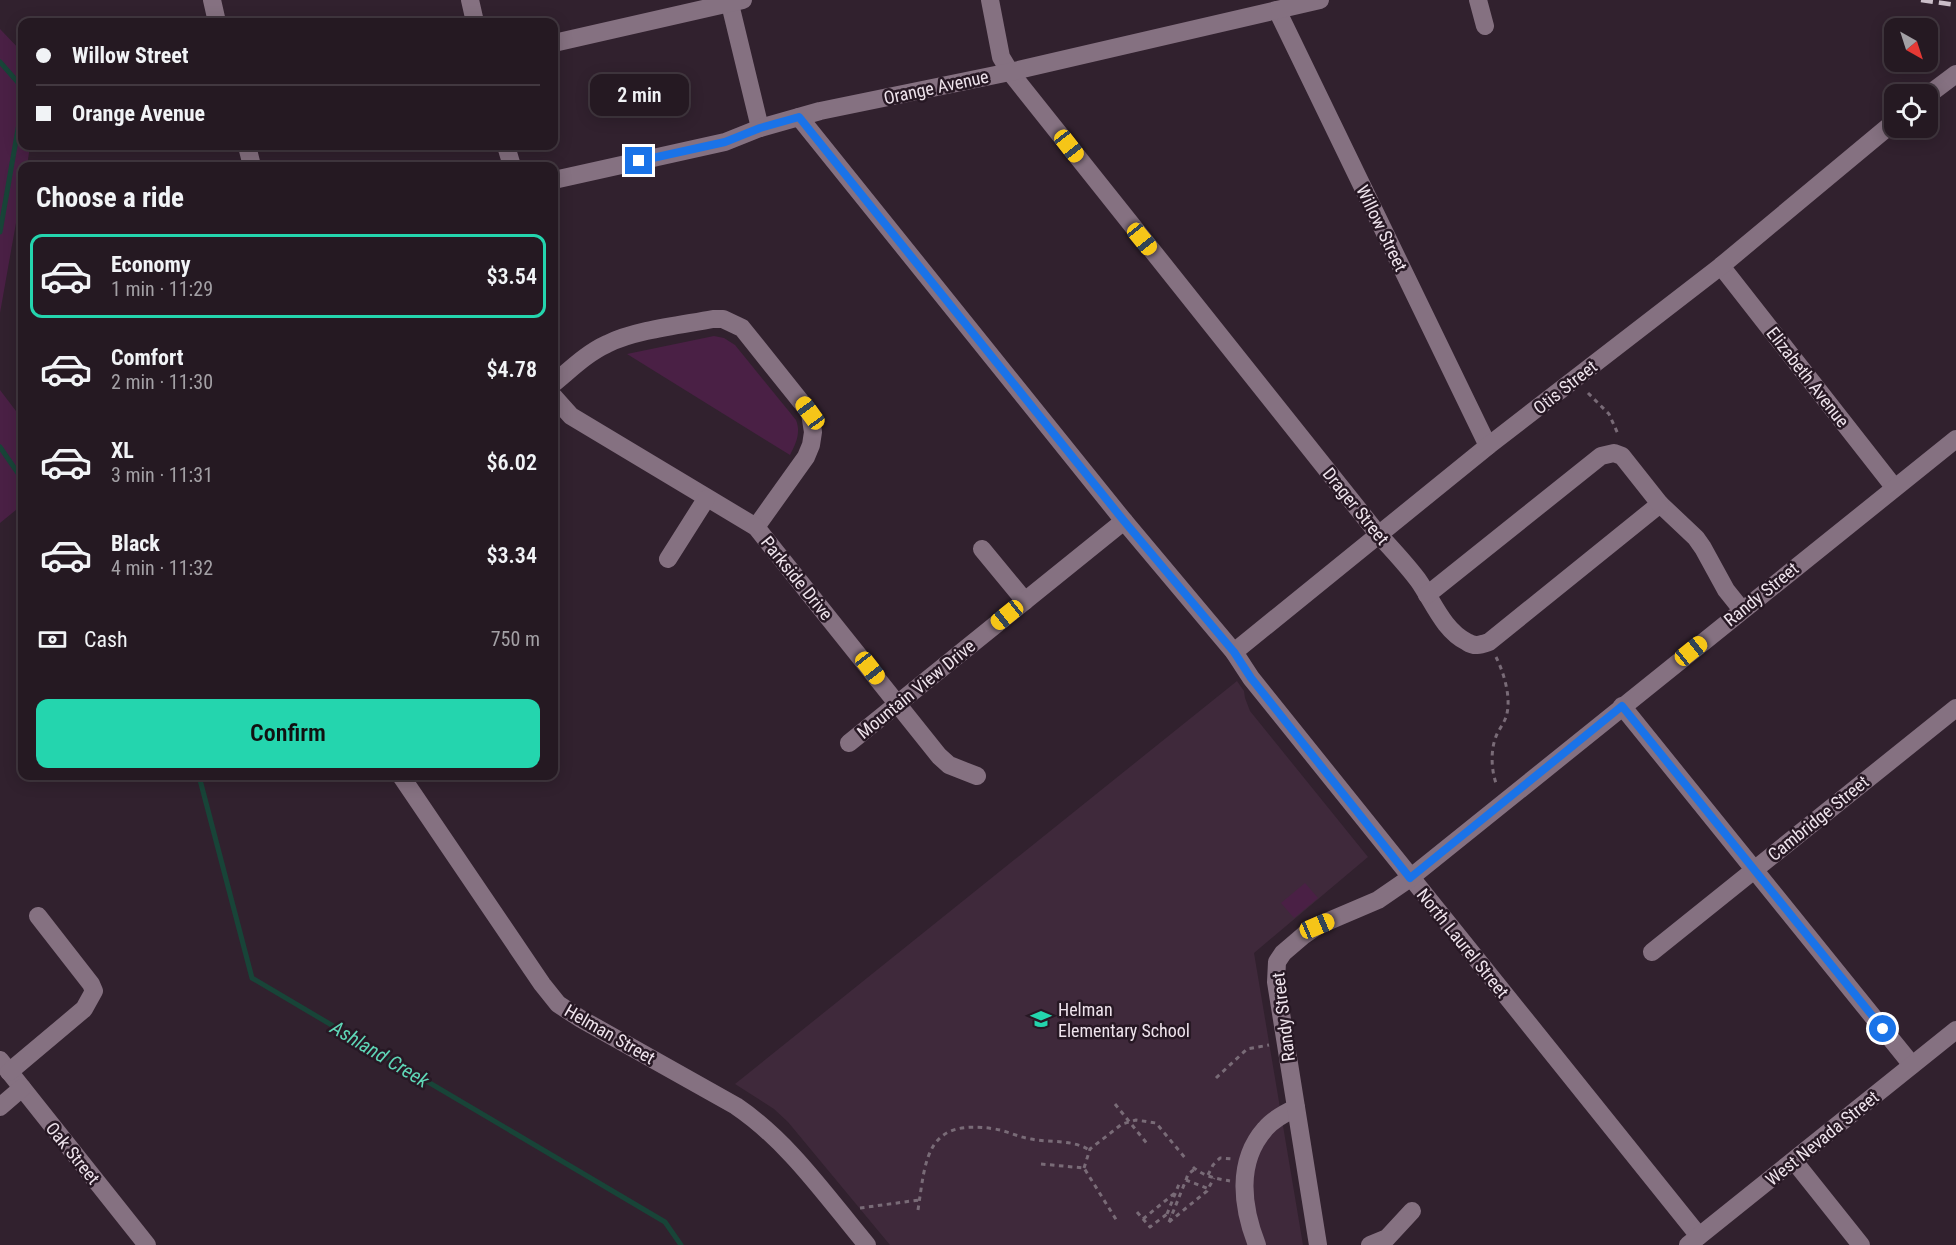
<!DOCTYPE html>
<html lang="en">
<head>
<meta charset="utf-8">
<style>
	body { margin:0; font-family:"Roboto Condensed",sans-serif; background:#2d222a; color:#f1f3f6; height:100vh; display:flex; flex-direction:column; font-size:22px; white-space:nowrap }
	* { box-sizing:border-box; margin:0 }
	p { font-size:20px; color:#a3a0a5 }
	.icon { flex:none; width:33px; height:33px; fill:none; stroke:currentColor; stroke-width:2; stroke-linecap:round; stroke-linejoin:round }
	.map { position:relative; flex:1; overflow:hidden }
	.drawer { position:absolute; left:18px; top:162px; width:540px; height:618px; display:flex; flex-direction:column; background:#251922; border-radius:12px; box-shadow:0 3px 15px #0003,0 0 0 2px #423840 }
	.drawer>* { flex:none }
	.top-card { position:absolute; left:18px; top:18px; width:540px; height:132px; border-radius:12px; box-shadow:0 3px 15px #0003,0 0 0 2px #423840; display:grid; align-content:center; height:132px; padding:0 18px; background:#251922 }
	.needle { width:39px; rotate:141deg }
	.buttons { position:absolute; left:1884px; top:18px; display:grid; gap:12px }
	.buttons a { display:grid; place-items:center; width:54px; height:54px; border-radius:12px; background:#251922; box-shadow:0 3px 15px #0003,0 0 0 2px #423840; font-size:30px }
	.end { position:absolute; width:27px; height:27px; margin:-14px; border:8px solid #1a73e8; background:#fff; box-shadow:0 0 0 3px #fff }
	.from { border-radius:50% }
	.bubble { position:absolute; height:42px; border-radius:12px; background:#251922; box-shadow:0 3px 15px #0003,0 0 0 2px #423840; font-size:20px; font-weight:600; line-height:42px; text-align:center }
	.car { position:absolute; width:18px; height:36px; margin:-18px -9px; border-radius:8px; box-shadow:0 0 4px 2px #0007; background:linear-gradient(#f5c518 24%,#345 0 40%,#f5c518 0 76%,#345 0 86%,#f5c518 0) }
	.top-card b { display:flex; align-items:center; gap:21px; height:57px; font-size:22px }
	.top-card b+b { border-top:2px solid #423840 }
	.top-card i { width:15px; height:15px; background:#f1f3f6 }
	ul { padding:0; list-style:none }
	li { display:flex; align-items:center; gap:18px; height:84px; margin:0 12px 9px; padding:0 6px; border:3px solid transparent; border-radius:12px }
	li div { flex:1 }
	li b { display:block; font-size:22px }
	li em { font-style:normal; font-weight:600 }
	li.active { border-color:#24d5ae }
	li>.icon { width:54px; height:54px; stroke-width:1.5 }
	h2 { padding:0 18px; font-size:27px; line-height:72px }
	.pay { display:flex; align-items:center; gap:15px; height:66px; padding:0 18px; font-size:22px }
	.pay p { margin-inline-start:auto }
	.action { display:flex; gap:12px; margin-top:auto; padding:12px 18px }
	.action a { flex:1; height:69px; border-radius:12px; background:#24d5ae; color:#111; font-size:24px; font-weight:600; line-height:69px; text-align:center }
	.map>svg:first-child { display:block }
	.built { fill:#3f293b }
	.green { fill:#4a2045 }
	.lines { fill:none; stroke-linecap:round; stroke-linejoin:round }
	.stream { stroke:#184438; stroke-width:5 }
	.path { stroke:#796b77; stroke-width:3; stroke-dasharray:4.5 4.5; stroke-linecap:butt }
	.minor { stroke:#857181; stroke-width:18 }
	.rail { stroke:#cabec8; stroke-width:4.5; stroke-dasharray:12 6; stroke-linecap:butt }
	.route { stroke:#1a73e8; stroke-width:8 }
	.labels { text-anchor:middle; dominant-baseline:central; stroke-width:5; stroke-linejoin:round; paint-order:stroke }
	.street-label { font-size:18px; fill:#eee3ec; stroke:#271824 }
	.poi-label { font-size:18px; fill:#eee3ec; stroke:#271824; text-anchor:start }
	.water-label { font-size:20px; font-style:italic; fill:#5fd7b7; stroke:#271824 }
</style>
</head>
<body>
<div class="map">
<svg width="1956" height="1245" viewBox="0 0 1956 1245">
	<rect width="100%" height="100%" fill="#31212e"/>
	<path class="built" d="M 1237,681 L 1244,691 L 1245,698 L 1250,711 L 1368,857 L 1254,953 L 1303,1245 L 890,1245 L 788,1122 L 774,1109 L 735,1084 Z"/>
	<g class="green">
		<path d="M 0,29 L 22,52 L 22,146 L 30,146 L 27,166 L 22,166 L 22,189 L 0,313 Z"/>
		<path d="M 714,336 L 724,338 L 735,345 L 796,420 C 801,433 796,443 790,455 L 627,354 Z"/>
		<path d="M 0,390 L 22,419 L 22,505 L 0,523 Z"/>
		<path d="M 1305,883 L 1318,898 L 1294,918 L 1281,903 Z"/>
	</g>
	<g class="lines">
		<g class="stream">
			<path d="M 0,62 L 22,87"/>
			<path d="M 0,232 L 22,106"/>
			<path d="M 0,447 L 22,479"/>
			<path d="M 199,776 L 252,978 L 665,1222 L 681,1245"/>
		</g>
		<g class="path">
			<path d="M 1588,393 L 1609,414 L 1618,434"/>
			<path d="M 1496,657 C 1504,673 1512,699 1506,717 C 1504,723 1500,728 1497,734 C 1490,749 1491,771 1497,786"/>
			<path d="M 1216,1078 L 1247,1049 L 1269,1045"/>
			<path d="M 1115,1104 L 1149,1146"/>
			<path d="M 1041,1164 L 1084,1168 L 1117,1221"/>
			<path d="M 1193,1167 C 1203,1176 1217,1179 1230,1181"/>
			<path d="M 1084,1168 L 1090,1149 L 1122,1124 L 1136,1120 L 1156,1123 L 1186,1159"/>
			<path d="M 1208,1175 L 1213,1165 L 1220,1158 L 1232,1159"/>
			<path d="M 1186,1180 L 1188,1174 L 1195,1169"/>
			<path d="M 860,1208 L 919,1200"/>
			<path d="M 918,1210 C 926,1157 926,1118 995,1129 C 1007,1131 1018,1137 1031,1139 C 1050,1143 1072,1139 1089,1150"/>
			<path d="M 1137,1212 L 1150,1227 L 1167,1214 L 1171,1215"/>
			<path d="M 1167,1214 L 1179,1184 L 1184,1186"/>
			<path d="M 1143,1219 L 1176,1192"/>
			<path d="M 1169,1222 L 1186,1180 L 1209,1189"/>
			<path d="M 1169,1222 L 1207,1191 L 1214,1178"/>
		</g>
		<g class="minor">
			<path d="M 212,0 L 217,22"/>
			<path d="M 470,0 L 475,22"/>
			<path d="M 729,0 L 760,128"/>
			<path d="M 990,0 L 1001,57 L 1010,72 L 1378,534 C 1392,549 1406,564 1418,580 C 1433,601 1443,630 1467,642 C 1475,647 1480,645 1489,642 L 1660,504 L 1696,538 L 1703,548 L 1726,590 L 1742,610"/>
			<path d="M 1478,0 L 1485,26"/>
			<path d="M 1277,10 L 1488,446"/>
			<path d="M 554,43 L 743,0"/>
			<path d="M 1928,95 L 1956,74"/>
			<path d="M 799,117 L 1124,521 L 1234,652 L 1251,678 L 1699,1236"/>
			<path d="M 247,146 L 252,166"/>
			<path d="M 506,146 L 512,166"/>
			<path d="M 554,180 L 725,142 L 760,128 L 820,111 L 1010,72 L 1320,0"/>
			<path d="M 1721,266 L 1894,487"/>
			<path d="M 554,383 C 570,370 587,353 607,344 C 635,330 681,325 713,319 L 723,319 L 742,328 L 810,413 L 813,432 L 811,445 L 806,457 L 756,527"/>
			<path d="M 554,397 L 571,416 L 756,527 L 939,756 L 949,765 L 977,776"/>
			<path d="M 982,549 L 1025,601"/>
			<path d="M 668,559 L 706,499"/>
			<path d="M 1427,595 L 1601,456 L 1614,453 L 1622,456 L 1660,504"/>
			<path d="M 1234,652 L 1488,446 L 1721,266 L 1894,122"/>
			<path d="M 1622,706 L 1912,1065"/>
			<path d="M 849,743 L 1124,521"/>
			<path d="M 401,776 L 542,984 L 558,1004 L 581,1019 L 736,1106 C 789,1142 826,1196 867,1245"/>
			<path d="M 1652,952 L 1956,708"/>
			<path d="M 0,1060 L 147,1245"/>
			<path d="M 9,1072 L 84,1009 L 94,991 L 91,984 L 38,916"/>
			<path d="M 0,1107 L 22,1088"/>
			<path d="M 1794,1161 L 1861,1245"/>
			<path d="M 1257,1245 C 1242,1207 1236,1162 1265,1129 C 1273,1119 1285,1113 1296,1108"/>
			<path d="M 1318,1245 L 1276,982 L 1277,962 L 1283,953 L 1304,935 L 1317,926 L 1378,900 L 1410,878 L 1956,439"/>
			<path d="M 1370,1245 L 1387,1238 L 1412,1211"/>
			<path d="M 1688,1245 L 1956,1030"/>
		</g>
		<path class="rail" d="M 1921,0 L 1956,5"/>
	</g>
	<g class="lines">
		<path class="route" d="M 639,161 L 725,142 L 760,128 L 799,117 L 1124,521 L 1234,652 L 1251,678 L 1410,878 L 1622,706 L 1883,1029"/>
	</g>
	<defs>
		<g id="school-bare" transform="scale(1.62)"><path d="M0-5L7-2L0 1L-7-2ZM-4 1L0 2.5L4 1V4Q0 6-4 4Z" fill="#24d5ae" stroke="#271824" stroke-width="2.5" paint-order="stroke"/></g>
	</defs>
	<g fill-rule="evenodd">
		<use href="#school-bare" x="1041" y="1019"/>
	</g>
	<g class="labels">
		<g class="street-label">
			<text transform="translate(936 87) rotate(-12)">Orange Avenue</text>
			<text transform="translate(1382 228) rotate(64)">Willow Street</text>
			<text transform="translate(1808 377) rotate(52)">Elizabeth Avenue</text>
			<text transform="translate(1565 387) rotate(-38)">Otis Street</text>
			<text transform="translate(1356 506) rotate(51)">Drager Street</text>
			<text transform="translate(797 578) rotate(51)">Parkside Drive</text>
			<text transform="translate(1761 594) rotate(-39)">Randy Street</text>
			<text transform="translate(916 689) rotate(-39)">Mountain View Drive</text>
			<text transform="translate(1818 818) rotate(-39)">Cambridge Street</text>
			<text transform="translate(1463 943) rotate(51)">North Laurel Street</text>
			<text transform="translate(1283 1017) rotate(-97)">Randy Street</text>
			<text transform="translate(610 1034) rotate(30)">Helman Street</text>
			<text transform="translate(1822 1138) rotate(-39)">West Nevada Street</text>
			<text transform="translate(73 1153) rotate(51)">Oak Street</text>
		</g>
		<g class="poi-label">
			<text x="1058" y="1009">Helman<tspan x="1058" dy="21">Elementary School</tspan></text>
		</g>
		<g class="water-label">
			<text transform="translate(380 1054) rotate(31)">Ashland Creek</text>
		</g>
	</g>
</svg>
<div class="buttons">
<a><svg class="needle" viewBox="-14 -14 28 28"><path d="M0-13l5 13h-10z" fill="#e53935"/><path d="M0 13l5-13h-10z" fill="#a3a0a5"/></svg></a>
<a><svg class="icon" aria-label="locate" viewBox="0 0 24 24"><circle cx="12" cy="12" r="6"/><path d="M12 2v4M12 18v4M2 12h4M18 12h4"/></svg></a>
</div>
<i class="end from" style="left:1883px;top:1029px"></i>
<i class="end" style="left:639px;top:161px"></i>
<div class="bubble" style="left:590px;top:74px;width:99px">2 min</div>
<i class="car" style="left:1069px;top:146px;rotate:142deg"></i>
<i class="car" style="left:1142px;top:239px;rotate:141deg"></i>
<i class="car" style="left:810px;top:413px;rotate:324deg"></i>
<i class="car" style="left:1007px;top:615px;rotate:231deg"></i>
<i class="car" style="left:1691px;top:651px;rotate:51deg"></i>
<i class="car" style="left:870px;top:668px;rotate:142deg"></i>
<i class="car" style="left:1317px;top:926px;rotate:67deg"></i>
<div class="top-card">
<b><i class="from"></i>Willow Street</b>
<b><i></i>Orange Avenue</b>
</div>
<section class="drawer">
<h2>Choose a ride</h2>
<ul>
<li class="active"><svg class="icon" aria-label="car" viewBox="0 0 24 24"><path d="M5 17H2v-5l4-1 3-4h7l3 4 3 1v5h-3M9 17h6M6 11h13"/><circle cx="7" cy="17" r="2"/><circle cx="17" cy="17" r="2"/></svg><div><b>Economy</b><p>1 min · 11:29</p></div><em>$3.54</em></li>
<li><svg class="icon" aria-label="car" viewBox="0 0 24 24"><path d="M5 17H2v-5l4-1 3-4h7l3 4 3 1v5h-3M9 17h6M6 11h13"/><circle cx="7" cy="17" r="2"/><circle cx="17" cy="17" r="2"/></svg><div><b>Comfort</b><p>2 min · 11:30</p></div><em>$4.78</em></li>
<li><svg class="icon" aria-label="car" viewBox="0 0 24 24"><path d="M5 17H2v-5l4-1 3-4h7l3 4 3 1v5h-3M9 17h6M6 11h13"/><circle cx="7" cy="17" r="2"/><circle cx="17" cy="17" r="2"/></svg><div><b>XL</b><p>3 min · 11:31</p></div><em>$6.02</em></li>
<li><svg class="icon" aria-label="car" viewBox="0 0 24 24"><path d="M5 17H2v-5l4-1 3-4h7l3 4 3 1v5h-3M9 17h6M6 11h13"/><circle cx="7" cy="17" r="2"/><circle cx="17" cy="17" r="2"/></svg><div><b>Black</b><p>4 min · 11:32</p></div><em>$3.34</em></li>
</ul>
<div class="pay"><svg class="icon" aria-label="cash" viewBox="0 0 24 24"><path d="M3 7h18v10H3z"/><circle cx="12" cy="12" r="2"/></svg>Cash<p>750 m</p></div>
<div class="action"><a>Confirm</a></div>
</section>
</div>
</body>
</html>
